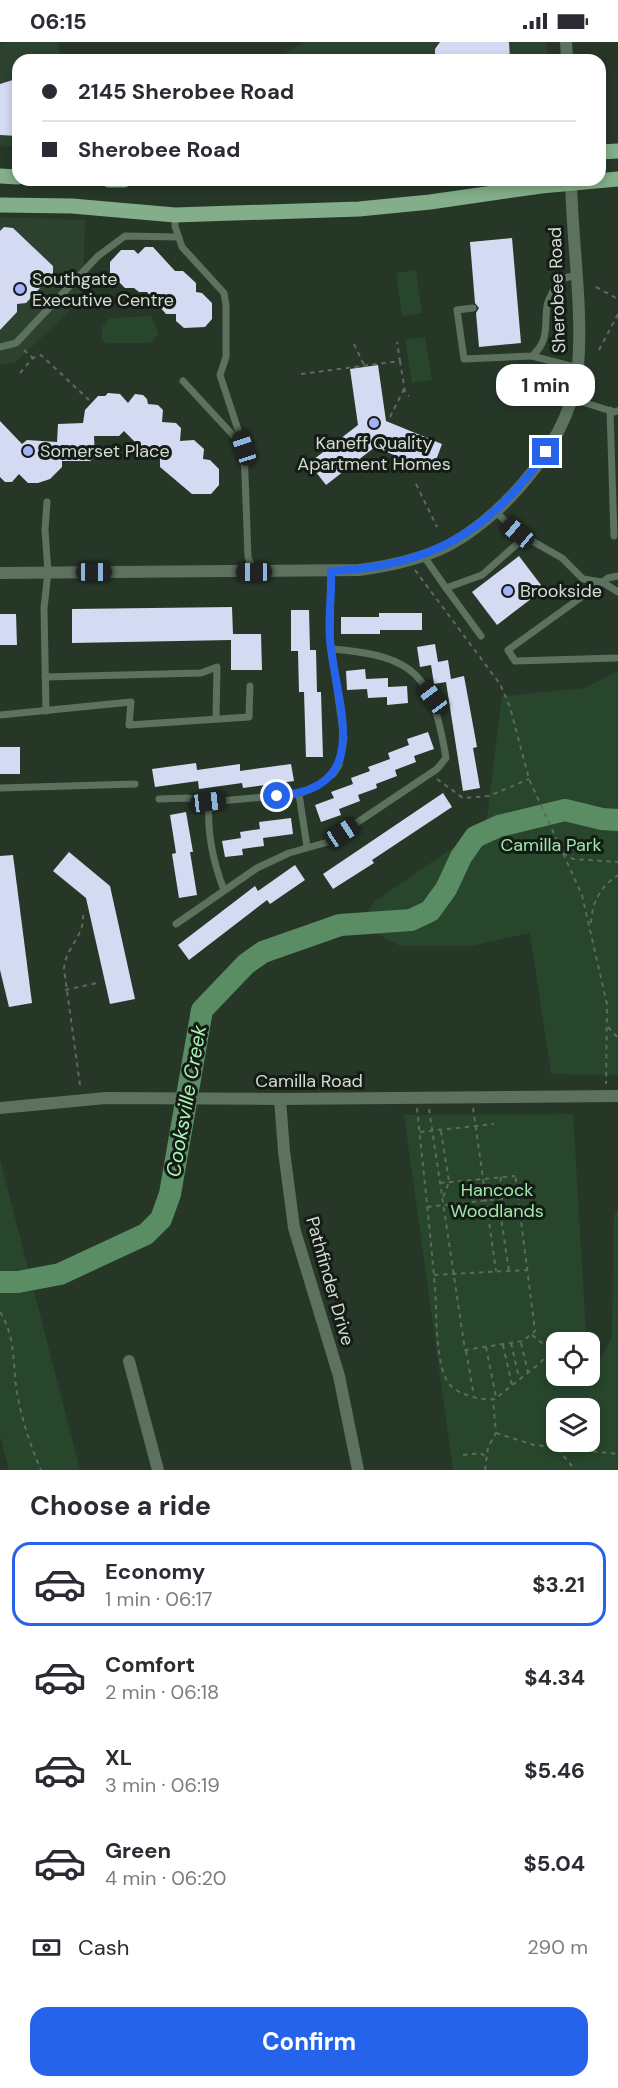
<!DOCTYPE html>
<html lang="en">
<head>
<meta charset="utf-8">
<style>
	body { margin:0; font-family:"DM Sans",sans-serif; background:#f7f7f7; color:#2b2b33; height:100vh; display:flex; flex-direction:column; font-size:22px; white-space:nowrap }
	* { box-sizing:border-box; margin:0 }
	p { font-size:20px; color:#7c7c81 }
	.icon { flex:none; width:33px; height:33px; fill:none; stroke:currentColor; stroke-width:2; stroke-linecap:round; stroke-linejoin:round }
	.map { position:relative; height:1428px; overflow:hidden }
	.drawer { display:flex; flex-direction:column; background:#fff; flex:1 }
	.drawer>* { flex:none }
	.hud { position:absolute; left:12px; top:12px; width:594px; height:132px; border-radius:18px; box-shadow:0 3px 9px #0003; display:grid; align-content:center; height:132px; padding:0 30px; background:#fff }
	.controls { position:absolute; left:546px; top:1290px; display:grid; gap:12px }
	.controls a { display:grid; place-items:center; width:54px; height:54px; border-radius:12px; background:#fff; box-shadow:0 3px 9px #0003; font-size:30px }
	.end { position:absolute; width:27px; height:27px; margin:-14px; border:8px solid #2563eb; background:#fff; box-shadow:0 0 0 3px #fff }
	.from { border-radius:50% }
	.bubble { position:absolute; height:42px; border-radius:18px; background:#fff; box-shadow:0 3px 9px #0003; font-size:20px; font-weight:700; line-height:42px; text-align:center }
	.car { position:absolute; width:18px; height:36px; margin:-18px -9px; border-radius:8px; box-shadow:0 0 4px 2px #0007; background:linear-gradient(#222 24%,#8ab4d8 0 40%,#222 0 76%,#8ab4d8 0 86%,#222 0) }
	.hud b { display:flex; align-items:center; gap:21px; height:57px; font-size:22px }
	.hud b+b { border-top:2px solid #e1e1e2 }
	.hud i { width:15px; height:15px; background:#2b2b33 }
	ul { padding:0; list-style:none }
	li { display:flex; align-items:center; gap:18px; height:84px; margin:0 12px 9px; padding:0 18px; border:3px solid transparent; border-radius:18px }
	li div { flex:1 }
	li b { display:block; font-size:22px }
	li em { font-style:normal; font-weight:700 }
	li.current { border-color:#2563eb }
	li>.icon { width:54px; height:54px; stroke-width:1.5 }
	h2 { padding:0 30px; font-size:27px; line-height:72px }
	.pay { display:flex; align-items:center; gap:15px; height:66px; padding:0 30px; font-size:22px }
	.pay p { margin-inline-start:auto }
	.primary-button { display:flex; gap:12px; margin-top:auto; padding:12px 30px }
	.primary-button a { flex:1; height:69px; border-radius:18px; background:#2563eb; color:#fff; font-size:24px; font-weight:700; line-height:69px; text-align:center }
	.status { display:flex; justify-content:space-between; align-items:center; height:42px; padding:0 30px; background:#fff; direction:ltr }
	.status svg { height:16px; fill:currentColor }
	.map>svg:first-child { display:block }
	.built { fill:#2c422f }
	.green { fill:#27462c; fill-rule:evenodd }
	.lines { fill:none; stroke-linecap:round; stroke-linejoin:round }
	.river { stroke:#5a8d63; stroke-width:22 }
	.building { fill:#d4daf2 }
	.path { stroke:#5d6b5e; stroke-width:2; stroke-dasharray:4.5 4.5; stroke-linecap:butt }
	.service { stroke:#5c715e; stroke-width:7 }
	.minor { stroke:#5c715e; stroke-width:12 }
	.tertiary { stroke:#5c715e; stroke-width:12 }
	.primary { stroke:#83ae89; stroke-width:15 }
	.route { stroke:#2563eb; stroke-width:8 }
	.poi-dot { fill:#a4b2fc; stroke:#141c15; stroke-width:2 }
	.labels { text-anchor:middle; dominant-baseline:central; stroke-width:6; stroke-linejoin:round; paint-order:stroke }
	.poi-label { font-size:18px; fill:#d2dcd3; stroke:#141c15; text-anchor:start }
	.street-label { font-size:18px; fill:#d2dcd3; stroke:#141c15 }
	.park-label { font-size:18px; fill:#9de8aa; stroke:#141c15 }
	.water-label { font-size:20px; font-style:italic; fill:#aaf5b6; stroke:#141c15 }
</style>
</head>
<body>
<div class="status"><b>06:15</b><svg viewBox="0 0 49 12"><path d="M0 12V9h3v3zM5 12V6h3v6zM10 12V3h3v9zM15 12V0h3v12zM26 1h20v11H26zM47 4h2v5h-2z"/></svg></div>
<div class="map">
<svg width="618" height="1428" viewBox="0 0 618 1428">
	<rect width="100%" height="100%" fill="#263728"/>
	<g class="built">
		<path d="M 8,0 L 57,0 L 62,18 L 18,18 L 18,105 L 0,104 L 0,2 Z"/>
		<path d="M 304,0 L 547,0 L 547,18 L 274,18 Z"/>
		<path d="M 0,175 L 85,178 L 83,255 L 15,321 L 0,322 Z"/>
	</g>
	<g class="green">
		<path d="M 416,228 L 422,271 L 402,274 L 396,231 Z"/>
		<path d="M 151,274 L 159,292 L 150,301 L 106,301 L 102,298 L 102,285 L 111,276 Z"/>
		<path d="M 425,295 L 432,338 L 412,341 L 405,298 Z"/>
		<path d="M 618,629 L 618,1033 L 551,1032 L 530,891 L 470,904 L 400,904 L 359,882 L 375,859 L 486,783 L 502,654 L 585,646 Z"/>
		<path d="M 573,1072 L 586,1290 L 601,1315 L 612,1296 L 614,1174 L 618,1166 L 618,1428 L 453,1428 L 404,1073 ZM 556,1300 L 590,1300 L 590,1334 L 556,1334 ZM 556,1366 L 590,1366 L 590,1400 L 556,1400 Z"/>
		<path d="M 0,1117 L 80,1428 L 9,1428 L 0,1394 Z"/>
	</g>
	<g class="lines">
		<path class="river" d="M 0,1240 L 18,1240 L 60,1232 L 146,1192 L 161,1177 L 170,1152 L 202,968 L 246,922 L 263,910 L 340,883 L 411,878 L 430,869 L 446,847 L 461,815 L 475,795 L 499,784 L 565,768 L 602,777 L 618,778"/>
	</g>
	<g class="building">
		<path d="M 440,0 L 509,0 L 510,18 L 435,18 L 435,7 Z"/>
		<path d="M 16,37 L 18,94 L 0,93 L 0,42 Z"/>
		<path d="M 4,185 L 13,186 L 53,224 L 53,232 L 26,261 L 17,262 L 17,270 L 0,288 L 0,189 Z"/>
		<path d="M 512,196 L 521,301 L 479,305 L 476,271 L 479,266 L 475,261 L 470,200 Z"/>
		<path d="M 145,205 L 153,205 L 175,229 L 183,229 L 196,241 L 196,250 L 202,251 L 212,261 L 212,277 L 205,285 L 184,286 L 176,279 L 176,272 L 166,272 L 147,250 L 139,250 L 134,246 L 125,246 L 110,231 L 110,220 L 121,208 L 134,208 L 138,212 Z"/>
		<path d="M 378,323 L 386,379 L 442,402 L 432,429 L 375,405 L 326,443 L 309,421 L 358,383 L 350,327 Z"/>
		<path d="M 108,351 L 120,352 L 128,361 L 135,352 L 143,353 L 147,357 L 148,362 L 158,363 L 163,368 L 162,380 L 176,381 L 181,386 L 180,399 L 194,398 L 204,407 L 203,417 L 210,418 L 219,427 L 219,443 L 211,452 L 192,452 L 160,425 L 160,413 L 148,413 L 124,389 L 119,394 L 94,394 L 95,415 L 90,419 L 62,419 L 62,425 L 50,437 L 38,441 L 28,441 L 19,432 L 12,440 L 5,440 L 0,435 L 0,379 L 22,402 L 27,398 L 57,400 L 58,382 L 83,381 L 85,368 L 98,354 L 105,354 Z"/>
		<path d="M 519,514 L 544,547 L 497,583 L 472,550 Z"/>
		<path d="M 232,565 L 233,592 L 261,592 L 262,628 L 231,628 L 231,598 L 72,601 L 72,567 Z"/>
		<path d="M 291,568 L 309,568 L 310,608 L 316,608 L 317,650 L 321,650 L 323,715 L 306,715 L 304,650 L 299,650 L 298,609 L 291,609 Z"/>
		<path d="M 379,571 L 422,571 L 422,588 L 380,588 L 380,592 L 341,592 L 341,575 L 379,575 Z"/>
		<path d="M 0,572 L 16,572 L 17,603 L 0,603 Z"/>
		<path d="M 435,602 L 438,620 L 448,618 L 451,637 L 464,634 L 477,705 L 473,706 L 480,746 L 463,749 L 446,640 L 434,642 L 431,623 L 420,625 L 417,605 Z"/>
		<path d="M 365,627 L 366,637 L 388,636 L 388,645 L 407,644 L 408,661 L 387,663 L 387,655 L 368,656 L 367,647 L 347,648 L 346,629 Z"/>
		<path d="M 428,690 L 434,707 L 414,714 L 416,720 L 395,728 L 397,734 L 376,742 L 377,746 L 358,753 L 360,759 L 339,767 L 341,773 L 321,780 L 315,763 L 334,756 L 331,750 L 353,742 L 351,736 L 370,729 L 368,725 L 390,717 L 388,711 L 409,703 L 407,697 Z"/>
		<rect x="0" y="705" width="20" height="27"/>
		<path d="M 196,721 L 197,728 L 240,722 L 240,729 L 291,722 L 294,739 L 243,746 L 242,741 L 199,747 L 198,739 L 155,745 L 152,727 Z"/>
		<path d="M 443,751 L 452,765 L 372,818 L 374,821 L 333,847 L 323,832 Z"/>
		<path d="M 186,770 L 193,810 L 190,810 L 197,853 L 179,856 L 172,812 L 176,811 L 170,773 Z"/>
		<path d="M 291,776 L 293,792 L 263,796 L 264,804 L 242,807 L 243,813 L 225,815 L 222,799 L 241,796 L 240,790 L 260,787 L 259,780 Z"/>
		<path d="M 69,810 L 110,844 L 135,957 L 110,962 L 86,856 L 53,829 Z"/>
		<path d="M 13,813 L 32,961 L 9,965 L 0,928 L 0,814 Z"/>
		<path d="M 295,823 L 305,838 L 270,862 L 267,858 L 189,918 L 178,903 L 255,844 L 258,849 Z"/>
	</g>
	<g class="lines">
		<g class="path">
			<path d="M 596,245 L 618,257"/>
			<path d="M 354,302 L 364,323"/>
			<path d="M 24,308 L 33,316"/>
			<path d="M 599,308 L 618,272"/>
			<path d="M 400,319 L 405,350 L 409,354"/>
			<path d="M 20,331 L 33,316 L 41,313 L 89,358"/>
			<path d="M 301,332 L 400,319 L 397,300"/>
			<path d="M 390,375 L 404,347"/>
			<path d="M 416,442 L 437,485"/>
			<path d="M 415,528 L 500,642 L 510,665 L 529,737 L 582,853 L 607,962 L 606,1042"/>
			<path d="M 437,737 L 463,756 L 489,754 L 529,737"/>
			<path d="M 563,811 L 573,817 L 618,820"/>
			<path d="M 591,881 C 592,860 601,844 618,833"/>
			<path d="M 65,948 L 97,941"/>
			<path d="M 608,985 L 618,996"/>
			<path d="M 80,1043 L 64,927 C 65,906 85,894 83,873"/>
			<path d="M 417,1066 C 423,1126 430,1186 435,1246 C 437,1272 435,1313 446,1337 C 453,1352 480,1359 495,1357 L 540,1321 L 553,1307"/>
			<path d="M 473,1066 L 496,1229"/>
			<path d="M 429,1067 L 465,1308 L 523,1299 L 535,1289 L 515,1131"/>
			<path d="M 441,1089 L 449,1140 L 443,1156"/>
			<path d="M 420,1090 L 494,1082"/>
			<path d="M 501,1135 L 498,1156 L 509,1229"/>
			<path d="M 440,1141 L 515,1134"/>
			<path d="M 427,1165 L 516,1155"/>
			<path d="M 434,1233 L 527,1228"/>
			<path d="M 0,1270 C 17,1296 12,1327 18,1356 C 23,1381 31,1405 41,1428"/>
			<path d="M 532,1293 L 549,1307 L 556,1305"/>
			<path d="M 565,1300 L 566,1300"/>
			<path d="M 511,1301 L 519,1336"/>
			<path d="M 521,1301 L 528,1330"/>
			<path d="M 503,1303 L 512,1343"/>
			<path d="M 486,1305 L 496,1355"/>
			<path d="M 466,1309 L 474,1354"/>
			<path d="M 496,1391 L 534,1403 L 618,1412"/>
			<path d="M 558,1407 L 575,1428"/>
			<path d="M 463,1413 L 480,1411 L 485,1414"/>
			<path d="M 485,1428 L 488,1405 L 496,1391 L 493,1358"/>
		</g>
		<g class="service">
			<path d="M 175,173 L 175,184 L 182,205 L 224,251 L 226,263 L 226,315 L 220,333 L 244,406 L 248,515 L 254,530"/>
			<path d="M 473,266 L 457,268 L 464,317 L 532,314 C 550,298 544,284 547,264 C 548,255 556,245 560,237 L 577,233"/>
			<path d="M 0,305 L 16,301 L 98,214 L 125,194 L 178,195"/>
			<path d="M 532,314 L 578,326"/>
			<path d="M 183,339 L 243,404"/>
			<path d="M 570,356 L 614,370 L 618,369"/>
			<path d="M 610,368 L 614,494"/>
			<path d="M 495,469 L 518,491 L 562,516 L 583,537 L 602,540 L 618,550"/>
			<path d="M 423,513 L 446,546 L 482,533 L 525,495"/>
			<path d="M 446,546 L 481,594"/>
			<path d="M 616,616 L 515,619 L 508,608 L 608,536 L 618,534"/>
			<path d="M 45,635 L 201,631 L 217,625 L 216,677"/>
			<path d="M 46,669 L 44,566 L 48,530 L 45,488 L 47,460"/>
			<path d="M 0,673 L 131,660 L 129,683 L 249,675 L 250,644"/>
			<path d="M 0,746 L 135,742"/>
			<path d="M 299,752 L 307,805"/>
			<path d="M 159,757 L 187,756 L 209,760 L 299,752 L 318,743 L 333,732 L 339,723 L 344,696 L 330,598 L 331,529"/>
			<path d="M 209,760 C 207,790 213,820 224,848"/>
			<path d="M 176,882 L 257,826 L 289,811 L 328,800 L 437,727 L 446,716 C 432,633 417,614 332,607"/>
		</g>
		<g class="minor">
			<path d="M 566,0 L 567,18"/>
			<path d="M 0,531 L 359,528 C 390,524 423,517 451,502 C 510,469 572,394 578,325 C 583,263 572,200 571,138"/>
			<path d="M 280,1057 L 284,1109 L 294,1186 L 339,1334 L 358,1428"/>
			<path d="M 129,1319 L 158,1428"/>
		</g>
		<path class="tertiary" d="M 0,1066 L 106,1056 L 280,1057 L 618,1054"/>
		<g class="primary">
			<path d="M 600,110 L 618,109"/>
			<path d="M 0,134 L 18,135"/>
			<path d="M 109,138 L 124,138"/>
			<path d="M 0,163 L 72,164 L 175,173 L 359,167 L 430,160 L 541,144 L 618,137"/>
		</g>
	</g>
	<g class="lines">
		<path class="route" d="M 277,754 C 376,747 336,664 330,598 C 328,576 332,552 331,529 C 429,525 490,490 546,410"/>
	</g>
	<g class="poi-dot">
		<circle cx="20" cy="247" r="6"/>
		<circle cx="374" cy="381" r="6"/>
		<circle cx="28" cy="409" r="6"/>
		<circle cx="508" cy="549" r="6"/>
	</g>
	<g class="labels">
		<g class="poi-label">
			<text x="32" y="237">Southgate<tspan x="32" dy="21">Executive Centre</tspan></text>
			<text x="374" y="401" text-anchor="middle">Kaneff Quality<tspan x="374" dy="21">Apartment Homes</tspan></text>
			<text x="40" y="409">Somerset Place</text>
			<text x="520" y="549">Brookside</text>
		</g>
		<g class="street-label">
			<text transform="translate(557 248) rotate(-92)">Sherobee Road</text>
			<text x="309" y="1039">Camilla Road</text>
			<text transform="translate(330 1239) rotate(74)">Pathfinder Drive</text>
		</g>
		<g class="park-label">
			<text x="551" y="803">Camilla Park</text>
			<text x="497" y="1148">Hancock<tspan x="497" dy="21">Woodlands</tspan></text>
		</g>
		<g class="water-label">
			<text transform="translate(186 1059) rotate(-80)">Cooksville Creek</text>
		</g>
	</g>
</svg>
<div class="controls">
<a><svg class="icon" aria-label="locate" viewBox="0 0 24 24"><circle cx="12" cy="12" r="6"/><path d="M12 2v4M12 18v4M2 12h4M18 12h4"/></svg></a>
<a><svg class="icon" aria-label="layers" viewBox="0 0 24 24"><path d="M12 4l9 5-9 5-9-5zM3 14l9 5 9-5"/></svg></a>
</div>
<i class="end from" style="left:277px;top:754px"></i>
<i class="end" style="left:546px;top:410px"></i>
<div class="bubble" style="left:496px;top:322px;width:99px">1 min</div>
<i class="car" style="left:244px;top:406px;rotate:342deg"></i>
<i class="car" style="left:518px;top:491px;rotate:310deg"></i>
<i class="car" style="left:94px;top:530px;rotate:90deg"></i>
<i class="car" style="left:254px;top:530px;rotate:270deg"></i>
<i class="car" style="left:433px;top:656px;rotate:323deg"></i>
<i class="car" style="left:208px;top:760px;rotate:83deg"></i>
<i class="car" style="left:342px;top:791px;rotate:57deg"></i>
<div class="hud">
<b><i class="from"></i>2145 Sherobee Road</b>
<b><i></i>Sherobee Road</b>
</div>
</div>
<section class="drawer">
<h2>Choose a ride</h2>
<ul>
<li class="current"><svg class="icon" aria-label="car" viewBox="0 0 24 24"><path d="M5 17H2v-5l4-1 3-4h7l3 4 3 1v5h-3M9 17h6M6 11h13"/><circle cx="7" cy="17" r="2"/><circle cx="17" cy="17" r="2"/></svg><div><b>Economy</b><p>1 min · 06:17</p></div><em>$3.21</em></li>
<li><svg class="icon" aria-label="car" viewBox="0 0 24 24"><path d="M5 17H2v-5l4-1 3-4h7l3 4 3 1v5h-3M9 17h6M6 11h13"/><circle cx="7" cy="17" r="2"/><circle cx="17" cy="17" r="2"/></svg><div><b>Comfort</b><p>2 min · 06:18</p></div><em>$4.34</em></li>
<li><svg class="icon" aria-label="car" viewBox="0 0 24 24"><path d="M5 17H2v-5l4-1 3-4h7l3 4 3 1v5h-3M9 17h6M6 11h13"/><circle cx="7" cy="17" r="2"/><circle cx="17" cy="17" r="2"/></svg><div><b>XL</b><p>3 min · 06:19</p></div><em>$5.46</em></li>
<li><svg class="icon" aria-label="car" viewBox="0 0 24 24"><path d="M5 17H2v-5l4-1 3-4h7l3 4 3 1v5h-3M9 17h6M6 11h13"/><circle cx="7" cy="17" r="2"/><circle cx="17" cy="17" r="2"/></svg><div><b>Green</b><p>4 min · 06:20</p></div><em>$5.04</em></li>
</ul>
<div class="pay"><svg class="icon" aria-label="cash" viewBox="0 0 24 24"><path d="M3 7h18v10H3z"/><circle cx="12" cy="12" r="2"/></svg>Cash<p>290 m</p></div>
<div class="primary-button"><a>Confirm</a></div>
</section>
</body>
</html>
